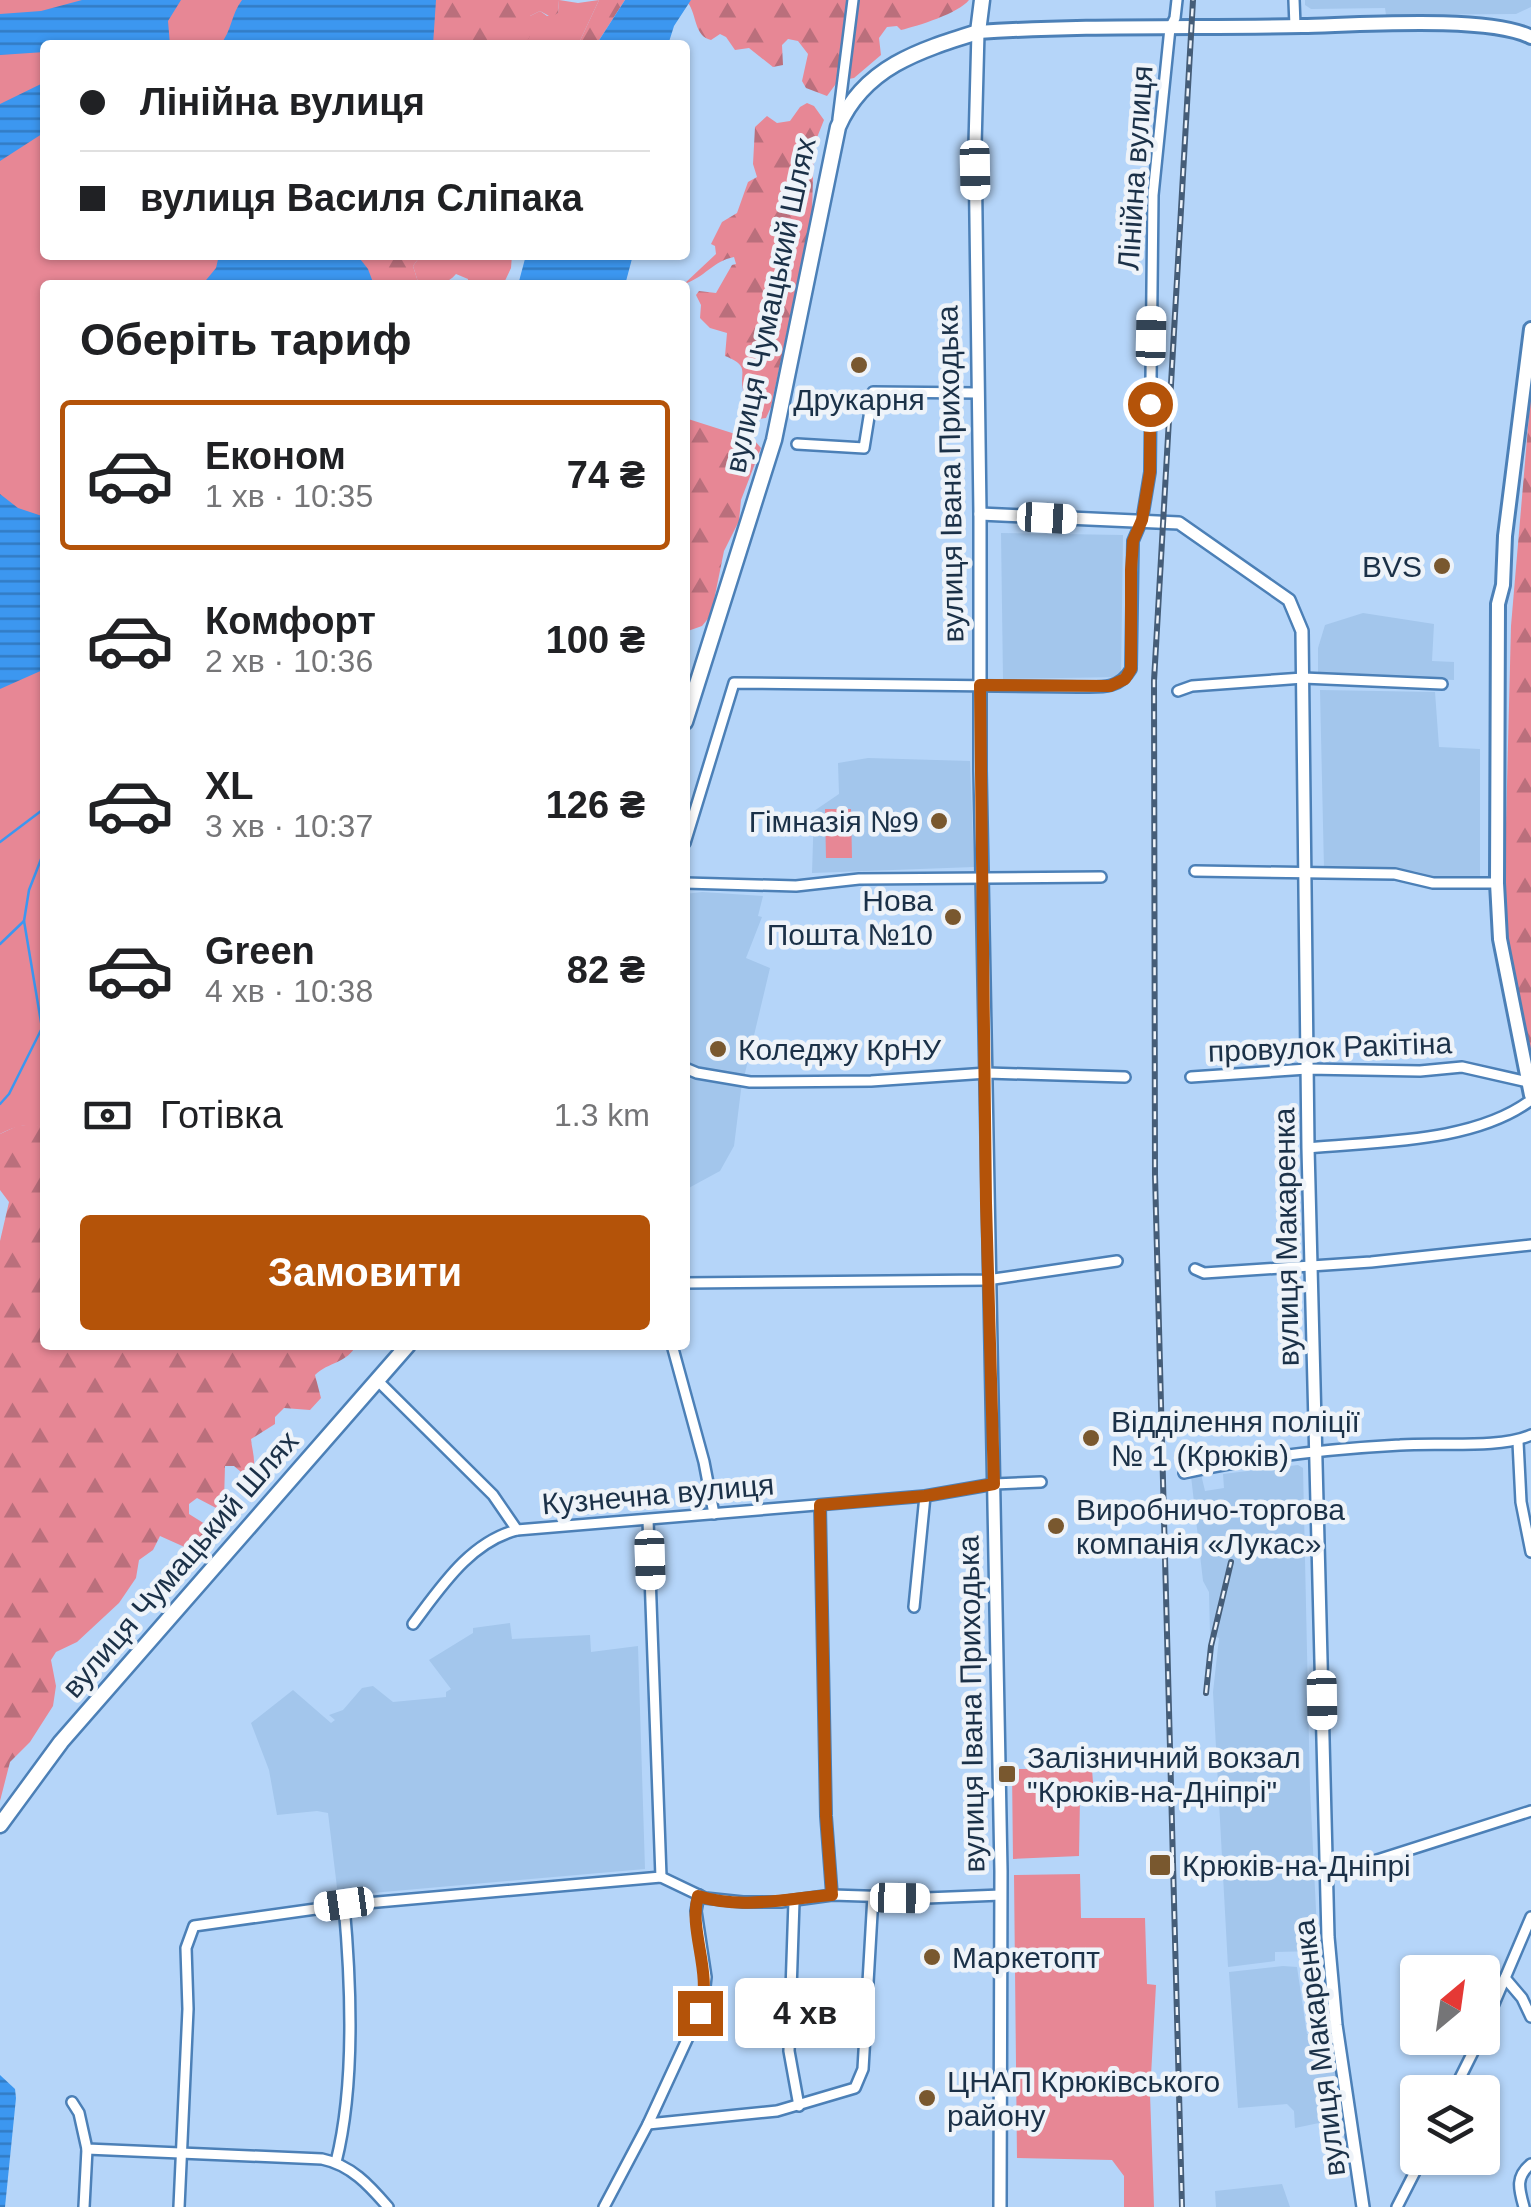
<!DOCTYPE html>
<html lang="uk">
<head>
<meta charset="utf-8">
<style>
	body { margin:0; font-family:Arial,sans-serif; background:#f6f6f6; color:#202124; height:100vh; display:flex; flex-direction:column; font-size:38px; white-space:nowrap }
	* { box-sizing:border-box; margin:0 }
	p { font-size:32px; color:#757577 }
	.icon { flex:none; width:55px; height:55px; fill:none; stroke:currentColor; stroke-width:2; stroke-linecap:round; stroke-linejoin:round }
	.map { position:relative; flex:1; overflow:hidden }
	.sheet { position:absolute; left:40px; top:280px; width:650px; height:1070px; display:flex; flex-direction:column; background:#fff; border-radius:10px; box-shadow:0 2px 8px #0004 }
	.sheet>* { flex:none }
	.banner { position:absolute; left:40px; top:40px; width:650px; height:220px; border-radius:10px; box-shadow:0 2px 8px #0004; display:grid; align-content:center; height:220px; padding:0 40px; background:#fff }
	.needle { width:65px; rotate:29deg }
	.buttons { position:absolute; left:1400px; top:1955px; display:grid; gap:20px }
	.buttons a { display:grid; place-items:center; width:100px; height:100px; border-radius:10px; background:#fff; box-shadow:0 2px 8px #0004; font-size:50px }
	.end { position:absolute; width:45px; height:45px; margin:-22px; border:12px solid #b45309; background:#fff; box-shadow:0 0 0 5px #fff }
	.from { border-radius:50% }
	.bubble { position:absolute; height:70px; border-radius:10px; background:#fff; box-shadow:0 2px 8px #0004; font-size:32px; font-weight:700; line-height:70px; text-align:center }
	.car { position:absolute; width:30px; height:60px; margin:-30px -15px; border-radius:12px; box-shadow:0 0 8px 2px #0007; background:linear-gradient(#fff 24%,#345 0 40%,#fff 0 76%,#345 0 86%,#fff 0) }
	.banner b { display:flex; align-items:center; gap:35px; height:95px; font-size:38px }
	.banner b+b { border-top:2px solid #e0e0e0 }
	.banner i { width:25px; height:25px; background:#202124 }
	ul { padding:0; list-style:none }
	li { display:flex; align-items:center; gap:30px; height:150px; margin:0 20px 15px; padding:0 20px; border:5px solid transparent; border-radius:10px }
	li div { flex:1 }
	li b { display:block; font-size:38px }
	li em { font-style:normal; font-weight:700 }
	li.current { border-color:#b45309 }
	li>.icon { width:90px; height:90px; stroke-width:1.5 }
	h2 { padding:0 40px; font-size:45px; line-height:120px }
	.pay { display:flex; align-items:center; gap:25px; height:110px; padding:0 40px; font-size:38px }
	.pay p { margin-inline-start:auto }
	.button { display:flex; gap:20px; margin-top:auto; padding:20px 40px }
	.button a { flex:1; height:115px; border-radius:10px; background:#b45309; color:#fff; font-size:40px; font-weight:700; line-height:115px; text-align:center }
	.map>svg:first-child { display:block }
	.built { fill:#a3c6ec }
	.green { fill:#e78795 }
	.forest { fill:url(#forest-firs) }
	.water { fill:url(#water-rules) }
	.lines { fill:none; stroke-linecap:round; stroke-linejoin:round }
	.stream { stroke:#3c97f0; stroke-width:2.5 }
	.minor-casing { stroke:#4c80b7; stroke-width:14 }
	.secondary-casing { stroke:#4c80b7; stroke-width:16 }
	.primary-casing { stroke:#4c80b7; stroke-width:18 }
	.trunk-casing { stroke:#4c80b7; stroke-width:19 }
	.minor { stroke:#fff; stroke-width:9 }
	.secondary { stroke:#fff; stroke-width:11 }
	.primary { stroke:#fff; stroke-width:12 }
	.trunk { stroke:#fff; stroke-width:14 }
	.rail-casing { stroke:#455d78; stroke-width:6 }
	.rail { stroke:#eef3f9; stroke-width:2.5; stroke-dasharray:8; stroke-linecap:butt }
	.route { stroke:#b45309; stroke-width:12 }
	.poi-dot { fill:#79582f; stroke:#eef3f9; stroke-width:4 }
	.labels { text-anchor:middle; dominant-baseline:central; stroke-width:9; stroke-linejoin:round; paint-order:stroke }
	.street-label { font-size:30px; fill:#1b3148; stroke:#eef3f9 }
	.poi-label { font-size:30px; fill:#1b3148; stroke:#eef3f9; text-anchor:start }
</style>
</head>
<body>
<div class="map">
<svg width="1531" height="2207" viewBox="0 0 1531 2207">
	<defs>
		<pattern id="forest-firs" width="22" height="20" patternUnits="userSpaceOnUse" patternTransform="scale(2.5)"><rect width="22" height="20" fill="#e78795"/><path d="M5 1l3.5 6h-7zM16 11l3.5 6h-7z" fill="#ba6f7c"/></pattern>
		<pattern id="water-rules" width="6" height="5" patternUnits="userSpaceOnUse" patternTransform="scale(2.5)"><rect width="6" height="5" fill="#3c97f0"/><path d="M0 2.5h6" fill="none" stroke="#327cc4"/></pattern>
	</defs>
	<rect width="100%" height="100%" fill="#b5d5f9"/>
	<g class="built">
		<path d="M 1305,0 L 1531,0 L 1531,7 L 1516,14 L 1386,15 L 1385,8 L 1311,9 L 1305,5 Z"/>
		<path d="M 1001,533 L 1123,535 L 1121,677 L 1003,679 Z"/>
		<path d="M 1363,613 L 1434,624 L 1432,661 L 1454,662 L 1454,680 L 1318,673 L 1318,648 L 1325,625 Z"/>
		<path d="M 1320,690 L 1435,692 L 1439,747 L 1480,749 L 1480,876 L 1441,878 L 1414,871 L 1324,869 Z"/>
		<path d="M 868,758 L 970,761 L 974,867 L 812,873 L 814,811 L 839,794 L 838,763 Z"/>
		<path d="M 702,892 L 763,896 L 758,916 L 762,917 L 746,958 L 770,968 L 741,1090 L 734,1146 L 720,1171 L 685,1190 L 685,894 Z"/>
		<path d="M 1298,1465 L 1303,1468 L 1310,1788 L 1318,1951 L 1275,1952 L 1275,1961 L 1228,1967 L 1213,1692 L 1219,1638 L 1210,1635 L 1209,1592 L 1203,1581 L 1191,1476 L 1201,1474 L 1205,1491 L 1224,1488 L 1223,1474 Z"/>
		<path d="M 510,1623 L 512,1639 L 590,1635 L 591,1652 L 638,1646 L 645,1869 L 338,1896 L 328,1813 L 317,1811 L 277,1815 L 269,1770 L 251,1723 L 293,1690 L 331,1723 L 335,1720 L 329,1715 L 343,1710 L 362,1688 L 373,1686 L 393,1702 L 446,1697 L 446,1692 L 451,1689 L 429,1660 L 473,1633 L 473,1628 Z"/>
		<path d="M 1283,1966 L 1297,1967 L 1307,2034 L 1331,2030 L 1343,2118 L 1295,2128 L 1294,2111 L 1287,2104 L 1238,2108 L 1229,1972 Z"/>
		<path d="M 1282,2184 L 1290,2207 L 1216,2207 L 1215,2191 Z"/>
	</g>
	<g class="green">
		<path d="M 0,0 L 524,0 L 530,16 L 540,11 L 547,16 L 558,13 L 559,0 L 578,3 L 599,0 L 578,45 L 45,45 L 45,255 L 416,255 L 397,285 L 45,285 L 45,1128 C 28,1122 16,1126 0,1134 Z"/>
		<path d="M 421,255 L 512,255 L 511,268 L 503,285 L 468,285 L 468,279 L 456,274 C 446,286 433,285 419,285 L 413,266 Z"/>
		<path d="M 825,809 L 851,809 L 852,858 L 826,858 Z"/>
		<path d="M 1012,1769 L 1092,1769 L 1094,1797 L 1080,1797 L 1079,1856 L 1013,1859 Z"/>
		<path d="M 1080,1874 L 1081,1918 L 1145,1918 L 1147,1984 L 1156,1985 L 1150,2094 L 1154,2207 L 1124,2207 L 1124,2176 L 1112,2160 L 1017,2158 L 1014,1875 Z"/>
	</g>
	<g class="forest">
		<path d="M 436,0 L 559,0 L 558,13 L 551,17 L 540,11 L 530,16 L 530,36 L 526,43 L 504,38 L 494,45 L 433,45 Z"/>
		<path d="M 599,0 L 625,0 L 596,45 L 578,45 Z"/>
		<path d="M 691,0 L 969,0 C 959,13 918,26 901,30 L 897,26 L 887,27 L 879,38 L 881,55 L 854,78 L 838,81 L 827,96 L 806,88 L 802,81 L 808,54 L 798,41 L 788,39 L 782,45 L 783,65 L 773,67 L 749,48 L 735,50 L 726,37 L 720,34 L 711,40 C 694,36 697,15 688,3 Z"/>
		<path d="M 807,103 L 814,106 L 824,120 L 814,145 L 812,211 L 807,237 L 771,407 L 766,418 L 745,421 L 753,409 C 751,403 747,399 744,393 C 737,373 753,367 725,356 L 727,333 L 710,328 L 700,318 L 701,305 L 696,295 L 699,291 L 716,293 L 732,265 L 736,264 L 734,257 C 713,261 704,278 684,284 L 716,254 L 715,246 L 711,244 L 722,222 L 737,213 L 748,182 L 757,177 L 753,164 L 755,127 L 767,116 L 777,123 L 790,121 L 800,107 Z"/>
		<path d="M 357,255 L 421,255 L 413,266 L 419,285 C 384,285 376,285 357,255 Z"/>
		<path d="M 1531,392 L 1531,1057 L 1505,931 L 1504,903 L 1511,626 Z"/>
		<path d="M 685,418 L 754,440 L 761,448 L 741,500 L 739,521 L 724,551 L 711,615 L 702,626 L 685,632 Z"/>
		<path d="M 34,1124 L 45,1128 L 45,1345 L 356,1345 C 348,1363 328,1362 315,1375 L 321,1398 L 310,1410 L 284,1408 L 275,1417 L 275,1424 L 251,1439 C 252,1452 259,1467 248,1478 L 234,1466 L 225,1466 L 224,1501 L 218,1509 L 197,1498 L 189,1504 L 189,1514 L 205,1524 L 205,1540 L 189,1549 L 160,1536 L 153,1550 L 139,1560 L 136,1578 L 119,1603 L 77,1642 L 56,1652 L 51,1660 L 56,1686 L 53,1706 L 30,1742 L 10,1762 L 0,1801 L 0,1241 L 9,1202 L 0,1190 L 0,1134 L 17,1126 Z"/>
	</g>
	<g class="water">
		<path d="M 82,0 L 181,0 L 168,21 L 170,45 L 45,45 L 45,52 L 0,55 L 0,14 L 41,11 Z"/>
		<path d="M 242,0 L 436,0 L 433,45 L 220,45 C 232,31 231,14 242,0 Z"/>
		<path d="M 625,0 L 691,0 L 674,26 L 668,45 L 596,45 Z"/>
		<path d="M 45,82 L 45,132 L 0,161 L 0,104 Z"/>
		<path d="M 219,255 L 357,255 L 368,269 L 374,285 L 202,285 L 216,268 Z"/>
		<path d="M 526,255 L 633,255 L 625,285 L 518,285 Z"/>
		<path d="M 0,494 L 18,508 L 45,517 L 45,669 L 0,689 Z"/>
		<path d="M 0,2075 L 15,2089 L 16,2098 L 5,2207 L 0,2207 Z"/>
	</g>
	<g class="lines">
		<g class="stream">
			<path d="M 0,842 L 45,808"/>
			<path d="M 0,944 L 24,921"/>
			<path d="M 0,1104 L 9,1094 L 42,1028 L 24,921 L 29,890 L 45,849"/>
		</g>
		<g class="minor-casing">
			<g id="minor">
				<path d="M 1294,0 L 1295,26"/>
				<path d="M 838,119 L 853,0"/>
				<path d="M 797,444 L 864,448 L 873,392 L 978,393"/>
				<path d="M 1178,691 L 1192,686 L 1303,678 L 1442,684"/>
				<path d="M 685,843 L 734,683 L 1078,687 C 1100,687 1119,690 1131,669 L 1133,541 L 1142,520 L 1150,472 L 1153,195 L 1170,28 L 1175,18 L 1177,0"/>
				<path d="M 1195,871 L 1395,874 L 1433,883 L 1497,883"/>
				<path d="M 685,883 L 796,886 L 859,879 L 1101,877"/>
				<path d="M 685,1068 L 697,1073 L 750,1082 L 871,1081 L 987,1073 L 1125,1077"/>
				<path d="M 1191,1077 L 1307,1069 L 1420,1071 L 1462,1067 L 1528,1082"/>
				<path d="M 1308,1148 C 1378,1141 1474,1143 1531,1100"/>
				<path d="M 1195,1269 L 1204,1273 L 1371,1262 L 1531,1245"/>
				<path d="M 685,1283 L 987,1280 L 1117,1261"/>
				<path d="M 672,1345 L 704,1462 L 714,1514"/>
				<path d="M 377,1380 L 493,1495 L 517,1530 L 925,1496 L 994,1484 L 1041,1482"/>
				<path d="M 1518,1442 L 1521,1502 L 1531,1552"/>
				<path d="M 1184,1473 C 1255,1457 1327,1449 1400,1445 C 1437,1442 1501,1449 1531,1435"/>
				<path d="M 820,1505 L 826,1816 L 832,1895"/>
				<path d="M 648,1520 L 661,1877"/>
				<path d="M 914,1607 L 925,1496"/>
				<path d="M 413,1624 C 441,1587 470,1542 517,1530"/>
				<path d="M 1327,1876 L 1531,1811"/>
				<path d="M 794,1901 L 789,2051 L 799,2106"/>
				<path d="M 1505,1978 L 1522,1998 L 1531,2017"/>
				<path d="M 1482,2032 L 1531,1917"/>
				<path d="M 1453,2092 L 1480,2038"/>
				<path d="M 72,2102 L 79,2113 L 87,2149 L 322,2159 C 351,2165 369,2185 388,2207"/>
				<path d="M 648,2124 L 777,2111 L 855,2088 L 863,2069 L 873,1896"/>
				<path d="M 336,2162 C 355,2087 351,1982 344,1905"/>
				<path d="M 84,2207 L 87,2149"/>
				<path d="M 179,2207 L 188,2009 L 186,1948 L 194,1926 L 344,1905 L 661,1877 L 705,1898 L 743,1902 L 781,1902 L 832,1895 L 926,1898 L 1001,1895"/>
				<path d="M 604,2207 L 648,2124 L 703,2005 L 706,1977 L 696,1911 L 699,1895"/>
				<path d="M 1397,2207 L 1422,2158"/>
				<path d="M 1524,2207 C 1519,2189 1515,2177 1531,2164"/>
			</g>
		</g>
		<g class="secondary-casing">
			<g id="secondary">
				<path d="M 978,32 L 975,145 L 980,514 L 980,770 L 1001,1871 L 1000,2207"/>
				<path d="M 980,514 L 1179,523 L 1289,600 L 1302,631 L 1308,1148 L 1328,1937 L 1336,2025 L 1363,2207"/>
			</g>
		</g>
		<g class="primary-casing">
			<g id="primary">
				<path d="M 978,32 C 1086,25 1194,28 1302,26 C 1354,25 1489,15 1531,37"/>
				<path d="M 1531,329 L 1505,536 L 1503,585 L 1498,604 L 1497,883 L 1500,939 L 1531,1095"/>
			</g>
		</g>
		<g class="trunk-casing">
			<g id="trunk">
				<path d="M 685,722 L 774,440 L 838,127 C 864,67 920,50 978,32 L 982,0"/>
				<path d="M 0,1825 L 61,1742 L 408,1345"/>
			</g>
		</g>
		<use href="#minor" class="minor"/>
		<use href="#secondary" class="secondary"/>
		<use href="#primary" class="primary"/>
		<use href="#trunk" class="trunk"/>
		<g class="rail-casing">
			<g id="rail">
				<path d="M 1206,1693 L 1211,1646 L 1231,1562"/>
				<path d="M 1182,2207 L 1155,1175 L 1154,681 L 1193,0"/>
			</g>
		</g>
		<use href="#rail" class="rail"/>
	</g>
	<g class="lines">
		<path class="route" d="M 700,2013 C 713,1971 688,1931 698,1896 C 742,1910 788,1898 832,1895 L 826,1816 L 820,1505 L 925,1496 L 994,1484 L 986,1203 L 980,685 L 1110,686 L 1125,679 L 1131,669 L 1131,570 L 1133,541 L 1142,520 L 1150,472 L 1150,404"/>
	</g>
	<g class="poi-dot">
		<circle cx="859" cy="365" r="10"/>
		<circle cx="1442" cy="566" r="10"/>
		<circle cx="939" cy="821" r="10"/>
		<circle cx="953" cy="917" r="10"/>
		<circle cx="718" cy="1049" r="10"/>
		<circle cx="1091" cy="1438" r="10"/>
		<circle cx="1056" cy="1526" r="10"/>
		<rect x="997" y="1764" width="20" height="20" rx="5"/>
		<rect x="1148" y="1853" width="24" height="24" rx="5"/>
		<circle cx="932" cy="1957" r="10"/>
		<circle cx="927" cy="2098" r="10"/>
	</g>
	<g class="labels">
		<g class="street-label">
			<text transform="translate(1135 168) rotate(-86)">Лінійна вулиця</text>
			<text transform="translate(770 305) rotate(-78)">вулиця Чумацький Шлях</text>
			<text transform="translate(950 474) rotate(-91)">вулиця Івана Приходька</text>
			<text transform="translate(1330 1047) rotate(-2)">провулок Ракітіна</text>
			<text transform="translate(1286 1237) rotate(-91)">вулиця Макаренка</text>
			<text transform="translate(658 1494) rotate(-5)">Кузнечна вулиця</text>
			<text transform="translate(180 1564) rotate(-49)">вулиця Чумацький Шлях</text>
			<text transform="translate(971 1704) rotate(-91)">вулиця Івана Приходька</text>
			<text transform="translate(1319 2048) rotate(-97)">вулиця Макаренка</text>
		</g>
		<g class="poi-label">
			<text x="859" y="399" text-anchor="middle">Друкарня</text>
			<text x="1422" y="566" text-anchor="end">BVS</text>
			<text x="919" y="821" text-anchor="end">Гімназія №9</text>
			<text x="933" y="900" text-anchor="end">Нова<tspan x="933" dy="34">Пошта №10</tspan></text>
			<text x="738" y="1049">Коледжу КрНУ</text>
			<text x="1111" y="1421">Відділення поліції<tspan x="1111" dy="34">№ 1 (Крюків)</tspan></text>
			<text x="1076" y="1509">Виробничо-торгова<tspan x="1076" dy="34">компанія «Лукас»</tspan></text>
			<text x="1027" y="1757">Залізничний вокзал<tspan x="1027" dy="34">"Крюкiв-на-Днiпрi"</tspan></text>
			<text x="1182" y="1865">Крюків-на-Дніпрі</text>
			<text x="952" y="1957">Маркетопт</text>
			<text x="947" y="2081">ЦНАП Крюківського<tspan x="947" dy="34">району</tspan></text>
		</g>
	</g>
</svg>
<div class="buttons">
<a><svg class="needle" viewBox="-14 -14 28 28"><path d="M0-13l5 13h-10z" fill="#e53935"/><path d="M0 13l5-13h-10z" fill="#757577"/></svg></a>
<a><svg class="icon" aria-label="layers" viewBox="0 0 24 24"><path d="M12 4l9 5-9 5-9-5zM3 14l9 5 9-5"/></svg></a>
</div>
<i class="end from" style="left:1150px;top:404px"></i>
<i class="end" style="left:700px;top:2013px"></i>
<div class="bubble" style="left:735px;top:1978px;width:140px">4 хв</div>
<i class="car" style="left:975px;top:170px;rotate:179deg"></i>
<i class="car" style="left:1151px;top:336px;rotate:1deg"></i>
<i class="car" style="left:1047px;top:518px;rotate:93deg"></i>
<i class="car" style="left:650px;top:1560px;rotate:178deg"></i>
<i class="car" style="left:1322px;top:1700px;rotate:179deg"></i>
<i class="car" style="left:900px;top:1898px;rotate:91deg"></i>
<i class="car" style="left:344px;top:1904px;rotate:262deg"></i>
<div class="banner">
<b><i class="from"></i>Лінійна вулиця</b>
<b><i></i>вулиця Василя Сліпака</b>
</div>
<section class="sheet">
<h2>Оберіть тариф</h2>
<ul>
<li class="current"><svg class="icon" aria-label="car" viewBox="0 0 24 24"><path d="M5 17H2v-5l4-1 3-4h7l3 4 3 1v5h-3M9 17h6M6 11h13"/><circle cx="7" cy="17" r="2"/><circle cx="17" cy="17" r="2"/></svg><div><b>Економ</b><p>1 хв · 10:35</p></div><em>74 ₴</em></li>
<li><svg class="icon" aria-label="car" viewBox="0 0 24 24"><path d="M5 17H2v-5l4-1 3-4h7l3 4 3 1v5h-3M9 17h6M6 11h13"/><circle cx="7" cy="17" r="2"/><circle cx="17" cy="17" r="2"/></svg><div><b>Комфорт</b><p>2 хв · 10:36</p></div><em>100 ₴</em></li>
<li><svg class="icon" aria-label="car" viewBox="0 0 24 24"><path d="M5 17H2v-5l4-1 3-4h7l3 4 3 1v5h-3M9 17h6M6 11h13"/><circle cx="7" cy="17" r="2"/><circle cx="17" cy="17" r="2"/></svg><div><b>XL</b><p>3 хв · 10:37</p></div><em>126 ₴</em></li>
<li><svg class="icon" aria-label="car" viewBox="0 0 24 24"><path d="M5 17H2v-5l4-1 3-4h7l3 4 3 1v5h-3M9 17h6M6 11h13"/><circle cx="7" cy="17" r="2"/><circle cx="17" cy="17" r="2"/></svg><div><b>Green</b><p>4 хв · 10:38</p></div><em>82 ₴</em></li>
</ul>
<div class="pay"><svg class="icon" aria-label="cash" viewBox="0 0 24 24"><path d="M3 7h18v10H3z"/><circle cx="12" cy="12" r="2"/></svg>Готівка<p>1.3 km</p></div>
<div class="button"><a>Замовити</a></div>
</section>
</div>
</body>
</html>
